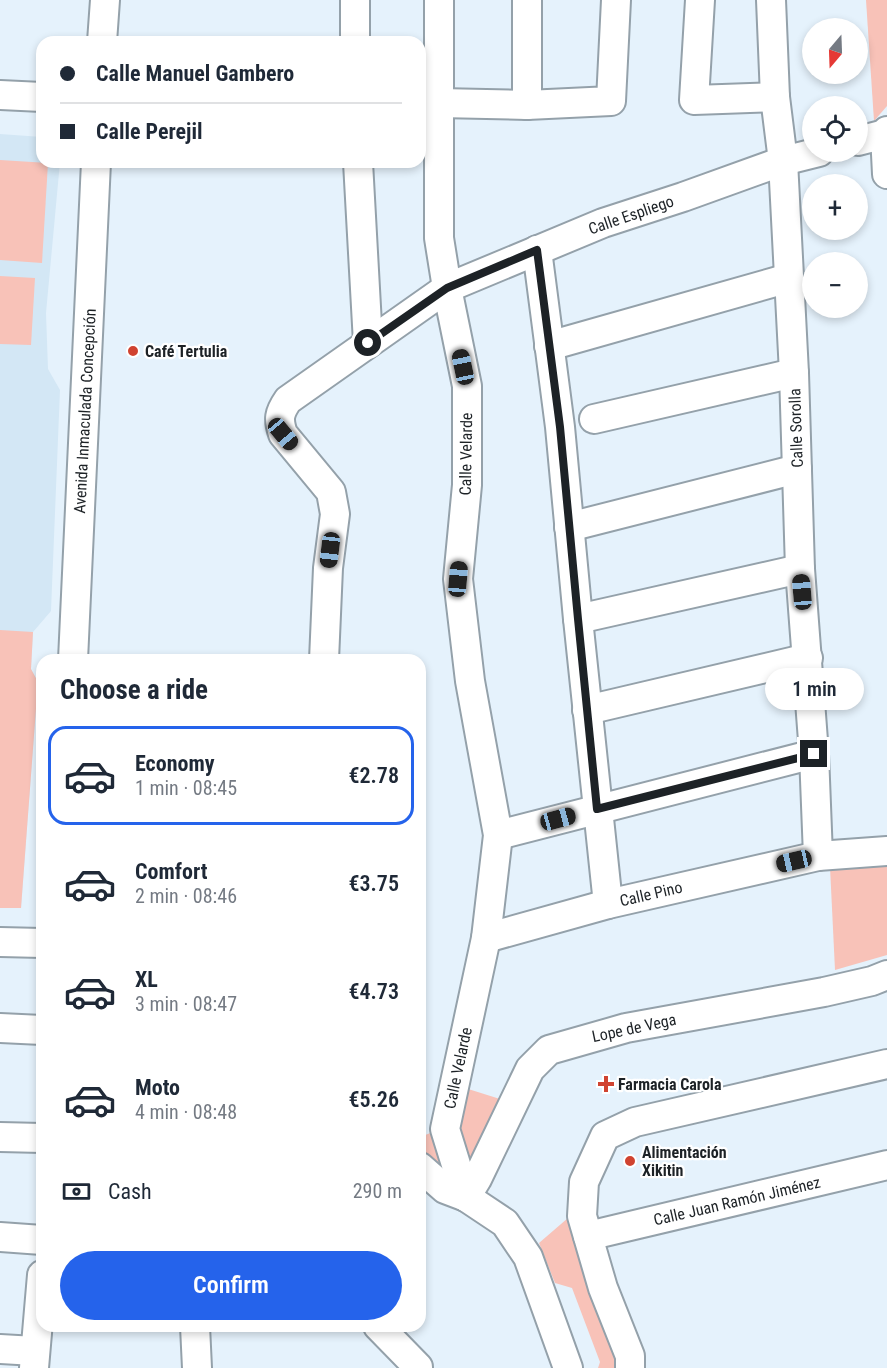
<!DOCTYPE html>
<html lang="en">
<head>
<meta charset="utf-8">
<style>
	body { margin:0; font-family:"Roboto Condensed",sans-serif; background:#f2f2f3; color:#1f2937; height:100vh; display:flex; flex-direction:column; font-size:22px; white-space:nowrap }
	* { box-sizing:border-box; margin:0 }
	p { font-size:20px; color:#747a83 }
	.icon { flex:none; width:33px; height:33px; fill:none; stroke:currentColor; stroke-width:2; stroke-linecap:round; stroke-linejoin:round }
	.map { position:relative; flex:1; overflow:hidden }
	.drawer { position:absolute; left:36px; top:654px; width:390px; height:678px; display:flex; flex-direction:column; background:#fff; border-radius:18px; box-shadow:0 3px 9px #0003 }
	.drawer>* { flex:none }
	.banner { position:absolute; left:36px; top:36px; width:390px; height:132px; border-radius:18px; box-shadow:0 3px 9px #0003; display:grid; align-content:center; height:132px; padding:0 24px; background:#fff }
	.needle { width:39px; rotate:199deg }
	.controls { position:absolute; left:802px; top:18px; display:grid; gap:12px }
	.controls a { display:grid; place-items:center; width:66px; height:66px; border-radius:50%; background:#fff; box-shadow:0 3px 9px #0003; font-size:30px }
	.end { position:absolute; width:27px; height:27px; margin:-14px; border:8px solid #1d2226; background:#fff; box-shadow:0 0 0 3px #fff }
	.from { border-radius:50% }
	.bubble { position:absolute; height:42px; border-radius:21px; background:#fff; box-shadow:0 3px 9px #0003; font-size:20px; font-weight:600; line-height:42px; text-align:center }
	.car { position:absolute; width:18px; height:36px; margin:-18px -9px; border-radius:8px; box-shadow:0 0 4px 2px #0007; background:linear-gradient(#222 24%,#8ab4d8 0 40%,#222 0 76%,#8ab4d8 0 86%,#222 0) }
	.banner b { display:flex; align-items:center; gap:21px; height:57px; font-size:22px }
	.banner b+b { border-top:2px solid #e0e1e3 }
	.banner i { width:15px; height:15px; background:#1f2937 }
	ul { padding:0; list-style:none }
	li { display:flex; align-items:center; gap:18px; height:99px; margin:0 12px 9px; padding:0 12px; border:3px solid transparent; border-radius:18px }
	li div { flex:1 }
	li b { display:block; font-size:22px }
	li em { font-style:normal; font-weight:600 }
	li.active { border-color:#2563eb }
	li>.icon { width:54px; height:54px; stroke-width:1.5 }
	h2 { padding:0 24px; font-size:27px; line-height:72px }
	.pay { display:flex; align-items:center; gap:15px; height:66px; padding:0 24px; font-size:22px }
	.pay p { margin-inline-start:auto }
	.button { display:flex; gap:12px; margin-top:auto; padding:12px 24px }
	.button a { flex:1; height:69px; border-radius:36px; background:#2563eb; color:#fff; font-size:24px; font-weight:600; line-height:69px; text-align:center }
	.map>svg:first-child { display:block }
	.built { fill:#d3e7f5 }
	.green { fill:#f8c2b8 }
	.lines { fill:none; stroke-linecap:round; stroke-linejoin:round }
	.minor-casing { stroke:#94a1aa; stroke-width:32 }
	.minor { stroke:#fff; stroke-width:28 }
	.route { stroke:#1d2226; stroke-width:8 }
	.poi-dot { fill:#d04330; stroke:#fff; stroke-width:2 }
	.labels { text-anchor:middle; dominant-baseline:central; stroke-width:4.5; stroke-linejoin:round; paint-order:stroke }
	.street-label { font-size:16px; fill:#1d2226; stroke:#fff }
	.poi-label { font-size:16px; font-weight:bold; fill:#1d2226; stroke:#fff; text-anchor:start }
</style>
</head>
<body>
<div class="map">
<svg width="887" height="1368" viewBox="0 0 887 1368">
	<rect width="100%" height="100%" fill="#e5f2fc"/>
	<path class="built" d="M 0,134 L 42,137 L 42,162 L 60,162 L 46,313 L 48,369 L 60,390 L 51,611 L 33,632 L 31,669 L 38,682 L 21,908 L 0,908 Z"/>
	<g class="green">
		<path d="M 866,0 L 887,0 L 887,106 L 874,121 Z"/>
		<path d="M 0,160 L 48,163 L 42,263 L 0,260 Z"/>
		<path d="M 0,276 L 35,278 L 31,345 L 0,344 Z"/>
		<path d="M 0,630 L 33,632 L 31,669 L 38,682 L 21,908 L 0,908 Z"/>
		<path d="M 887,864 L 887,955 L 835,970 L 830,867 Z"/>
		<path d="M 465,1088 L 500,1099 L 472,1159 L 465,1160 L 457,1138 Z"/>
		<path d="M 433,1132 L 452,1178 L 420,1153 L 420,1137 Z"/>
		<path d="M 568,1218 L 622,1368 L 598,1368 L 600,1362 L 572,1288 L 555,1283 L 539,1243 Z"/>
	</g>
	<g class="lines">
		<g class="minor-casing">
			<g id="minor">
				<path d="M 439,0 L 439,238 L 447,288 L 467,386 L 467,485 L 458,579 L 470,681 L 498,835 L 486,938 L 445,1129 L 466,1197"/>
				<path d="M 527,0 L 527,105"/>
				<path d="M 700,0 L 694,100 L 775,97"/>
				<path d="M 771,0 L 775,97 L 783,161 L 794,373 L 800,569 L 814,754 L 818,856"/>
				<path d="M 102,42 L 105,0"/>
				<path d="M 355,42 L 355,0"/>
				<path d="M 0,95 L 42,97"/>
				<path d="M 439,103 L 527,105 L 611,101 L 616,0"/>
				<path d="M 887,131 L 885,134 L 887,174"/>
				<path d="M 858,141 L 885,134"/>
				<path d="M 358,162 L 368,343"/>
				<path d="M 537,250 L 560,427 L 578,619 L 608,904"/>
				<path d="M 549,346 L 789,278"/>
				<path d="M 594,419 L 794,373"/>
				<path d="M 569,527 L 797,469"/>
				<path d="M 578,619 L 800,569"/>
				<path d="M 73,660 L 96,162"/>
				<path d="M 324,660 L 328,568 L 335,514 L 331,492 L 283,434 C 278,419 279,413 288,400 L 447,288 L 603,223 L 683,197 L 783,161 L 819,152"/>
				<path d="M 587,710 L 808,658"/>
				<path d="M 498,835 L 814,754"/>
				<path d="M 486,938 L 608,904 L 818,856 L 887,851"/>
				<path d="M 0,942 L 42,943"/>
				<path d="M 0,1028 L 42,1030"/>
				<path d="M 0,1137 L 42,1138"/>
				<path d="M 420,1167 L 445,1189 L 466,1197 L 505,1223 L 528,1257 L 568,1368"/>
				<path d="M 466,1197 L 477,1179 L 530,1069 L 549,1050 L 626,1028 L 824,992 L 872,981 L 887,975"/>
				<path d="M 588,1236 L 887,1165"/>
				<path d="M 0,1237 L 42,1240"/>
				<path d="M 195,1326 L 197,1368"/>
				<path d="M 378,1326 L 418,1367"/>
				<path d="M 0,1349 L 35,1351"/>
				<path d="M 34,1368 L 42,1275"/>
				<path d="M 630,1368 L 630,1356 L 603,1288 L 582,1216 L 584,1182 L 605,1136 L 635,1122 L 887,1064"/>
			</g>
		</g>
		<use href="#minor" class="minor"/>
	</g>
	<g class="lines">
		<path class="route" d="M 368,343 L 447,288 L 537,250 L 560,427 L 578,619 L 597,809 L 814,754"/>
	</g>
	<g class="poi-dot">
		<circle cx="133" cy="351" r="6"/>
		<path d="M603 1075h6v6h6v6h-6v6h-6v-6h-6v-6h6z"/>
		<circle cx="630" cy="1161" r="6"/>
	</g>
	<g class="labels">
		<g class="street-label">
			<text transform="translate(631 215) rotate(-19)">Calle Espliego</text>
			<text transform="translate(85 411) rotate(-87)">Avenida Inmaculada Concepción</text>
			<text transform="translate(796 428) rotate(-92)">Calle Sorolla</text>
			<text transform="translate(466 454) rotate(-89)">Calle Velarde</text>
			<text transform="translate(651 894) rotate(-13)">Calle Pino</text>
			<text transform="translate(634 1028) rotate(-12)">Lope de Vega</text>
			<text transform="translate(458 1068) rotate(-78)">Calle Velarde</text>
			<text transform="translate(737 1201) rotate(-13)">Calle Juan Ramón Jiménez</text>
		</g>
		<g class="poi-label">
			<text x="145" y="351">Café Tertulia</text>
			<text x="618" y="1084">Farmacia Carola</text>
			<text x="642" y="1152">Alimentación<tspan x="642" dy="18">Xikitin</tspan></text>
		</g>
	</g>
</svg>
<div class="controls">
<a><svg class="needle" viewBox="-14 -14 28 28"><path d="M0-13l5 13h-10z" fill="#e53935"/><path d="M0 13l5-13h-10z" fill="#747a83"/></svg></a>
<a><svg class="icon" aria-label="locate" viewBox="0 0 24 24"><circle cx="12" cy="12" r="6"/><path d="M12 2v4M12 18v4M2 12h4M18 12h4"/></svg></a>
<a>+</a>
<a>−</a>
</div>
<i class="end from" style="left:368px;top:343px"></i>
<i class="end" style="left:814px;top:754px"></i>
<div class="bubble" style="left:765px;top:668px;width:99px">1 min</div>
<i class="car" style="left:463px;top:367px;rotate:348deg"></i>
<i class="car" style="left:283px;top:434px;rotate:140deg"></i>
<i class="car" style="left:330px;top:550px;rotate:187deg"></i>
<i class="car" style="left:458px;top:579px;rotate:5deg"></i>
<i class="car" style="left:802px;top:592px;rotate:355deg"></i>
<i class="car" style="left:558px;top:819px;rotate:75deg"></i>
<i class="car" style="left:794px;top:861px;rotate:257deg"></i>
<div class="banner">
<b><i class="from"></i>Calle Manuel Gambero</b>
<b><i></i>Calle Perejil</b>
</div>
<section class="drawer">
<h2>Choose a ride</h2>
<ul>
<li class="active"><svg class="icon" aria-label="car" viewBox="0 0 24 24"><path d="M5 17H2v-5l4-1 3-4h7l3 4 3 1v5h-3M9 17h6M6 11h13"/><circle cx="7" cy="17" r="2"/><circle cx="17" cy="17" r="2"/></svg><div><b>Economy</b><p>1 min · 08:45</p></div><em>€2.78</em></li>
<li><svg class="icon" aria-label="car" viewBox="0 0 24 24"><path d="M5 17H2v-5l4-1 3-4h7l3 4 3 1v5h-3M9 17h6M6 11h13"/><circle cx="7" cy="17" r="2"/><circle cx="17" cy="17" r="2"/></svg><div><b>Comfort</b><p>2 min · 08:46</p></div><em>€3.75</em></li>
<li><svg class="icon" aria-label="car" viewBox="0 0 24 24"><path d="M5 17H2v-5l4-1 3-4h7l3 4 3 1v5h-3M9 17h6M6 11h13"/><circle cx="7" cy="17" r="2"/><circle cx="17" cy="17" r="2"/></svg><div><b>XL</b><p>3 min · 08:47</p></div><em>€4.73</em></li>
<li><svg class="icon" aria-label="car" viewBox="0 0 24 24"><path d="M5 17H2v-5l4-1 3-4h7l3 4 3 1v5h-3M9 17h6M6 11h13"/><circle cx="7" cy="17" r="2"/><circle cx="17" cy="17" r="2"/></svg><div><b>Moto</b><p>4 min · 08:48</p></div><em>€5.26</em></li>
</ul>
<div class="pay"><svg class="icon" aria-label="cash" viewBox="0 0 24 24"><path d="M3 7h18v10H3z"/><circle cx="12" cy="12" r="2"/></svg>Cash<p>290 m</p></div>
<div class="button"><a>Confirm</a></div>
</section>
</div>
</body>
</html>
